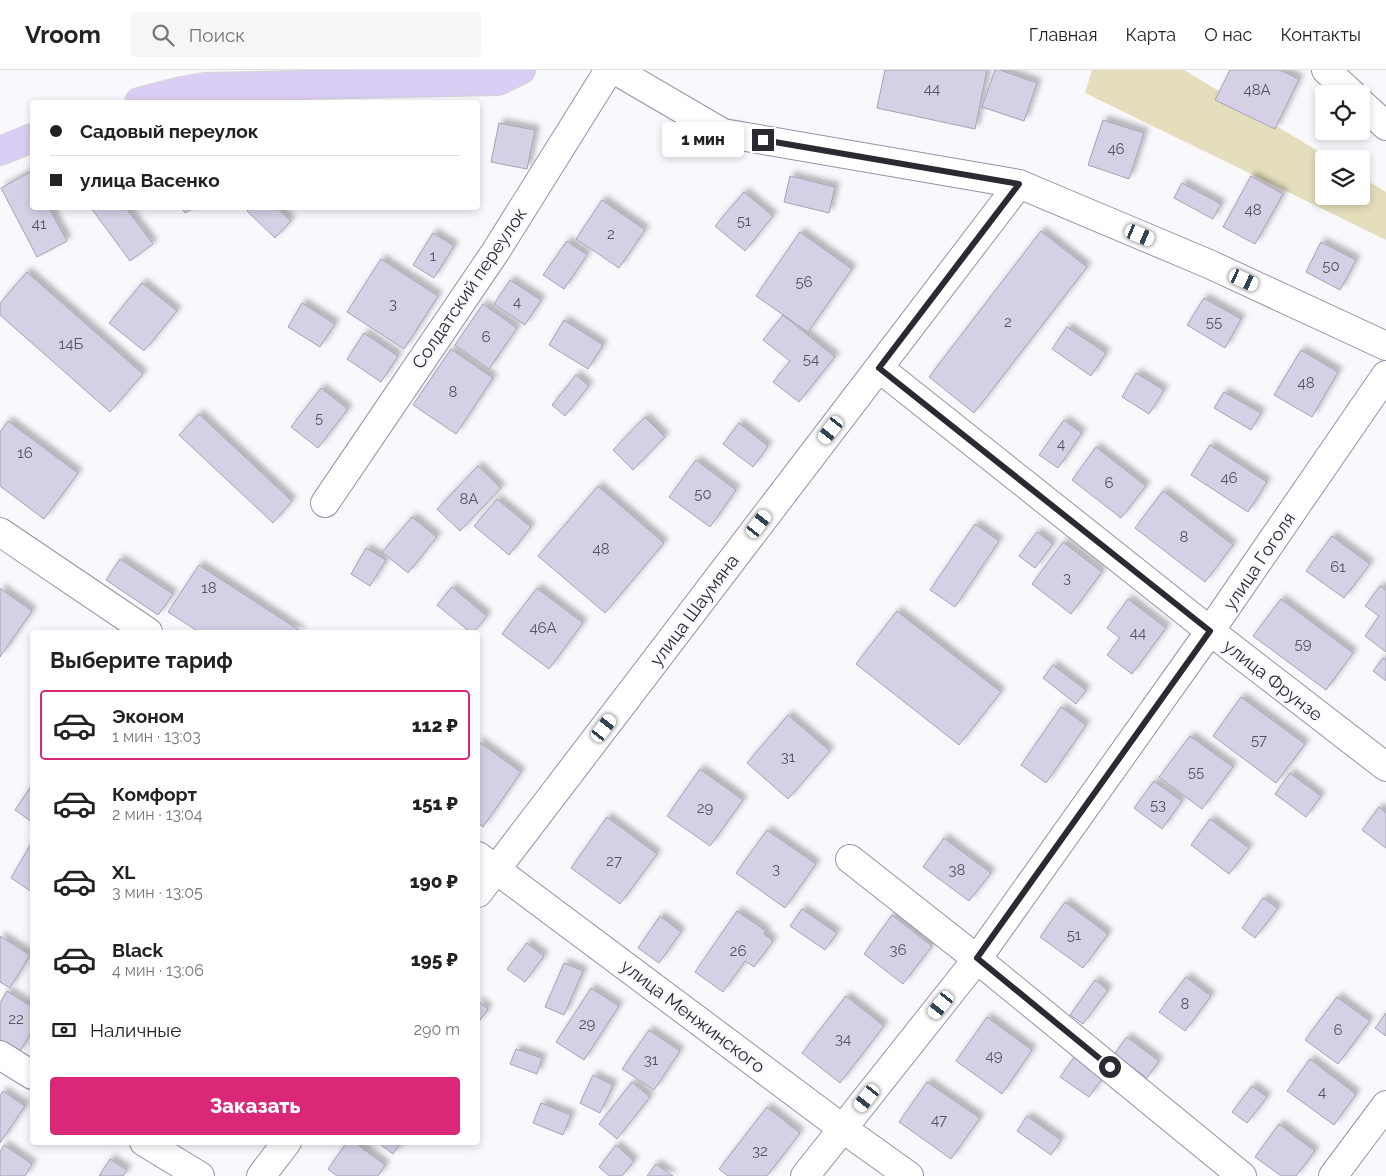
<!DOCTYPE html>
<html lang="ru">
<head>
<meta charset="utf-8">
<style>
	body { margin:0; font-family:Raleway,sans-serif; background:#f6f6f6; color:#222; height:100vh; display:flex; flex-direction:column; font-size:19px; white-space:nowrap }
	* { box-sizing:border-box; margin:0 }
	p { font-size:16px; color:#767676 }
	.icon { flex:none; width:28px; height:28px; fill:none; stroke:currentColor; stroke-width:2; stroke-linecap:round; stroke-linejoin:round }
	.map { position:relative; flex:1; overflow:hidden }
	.sheet { position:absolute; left:30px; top:560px; width:450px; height:515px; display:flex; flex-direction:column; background:#fff; border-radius:5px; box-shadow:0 2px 8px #0003 }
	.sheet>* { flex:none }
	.banner { position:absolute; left:30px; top:30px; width:450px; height:110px; border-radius:5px; box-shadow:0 2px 8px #0003; display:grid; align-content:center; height:110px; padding:0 20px; background:#fff }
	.fabs { position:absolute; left:1315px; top:15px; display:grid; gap:10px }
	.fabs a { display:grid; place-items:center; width:55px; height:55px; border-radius:5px; background:#fff; box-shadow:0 2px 8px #0003; font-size:25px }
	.end { position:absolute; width:22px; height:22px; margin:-11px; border:6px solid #2b2931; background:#fff; box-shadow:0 0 0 2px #fff }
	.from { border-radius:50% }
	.bubble { position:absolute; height:35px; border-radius:5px; background:#fff; box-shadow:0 2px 8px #0003; font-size:16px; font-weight:800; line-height:35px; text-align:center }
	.car { position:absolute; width:15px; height:30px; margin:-15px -8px; border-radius:6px; box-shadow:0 0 4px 1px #0007; background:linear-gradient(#fff 24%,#345 0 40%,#fff 0 76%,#345 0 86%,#fff 0) }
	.banner b { display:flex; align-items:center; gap:18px; height:48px; font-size:19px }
	.banner b+b { border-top:1px solid #e0e0e0 }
	.banner i { width:12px; height:12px; background:#222 }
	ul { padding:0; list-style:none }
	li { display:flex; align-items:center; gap:15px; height:70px; margin:0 10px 8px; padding:0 10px; border:2px solid transparent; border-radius:5px }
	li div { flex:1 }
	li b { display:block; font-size:19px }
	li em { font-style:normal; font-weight:800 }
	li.active { border-color:#db2777 }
	li>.icon { width:45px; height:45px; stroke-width:1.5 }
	h2 { padding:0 20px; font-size:22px; line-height:60px }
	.pay { display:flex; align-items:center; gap:12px; height:55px; padding:0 20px; font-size:19px }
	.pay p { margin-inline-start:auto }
	.primary-button { display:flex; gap:10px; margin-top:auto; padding:10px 20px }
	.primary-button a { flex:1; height:58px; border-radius:5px; background:#db2777; color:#fff; font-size:20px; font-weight:800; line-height:58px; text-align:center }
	header { display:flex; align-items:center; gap:30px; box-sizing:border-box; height:70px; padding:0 25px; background:#fff; border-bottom:1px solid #e0e0e0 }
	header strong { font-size:24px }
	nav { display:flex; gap:28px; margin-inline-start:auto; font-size:18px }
	.search { width:350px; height:45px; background:#f6f6f6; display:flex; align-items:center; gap:12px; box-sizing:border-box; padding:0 18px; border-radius:5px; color:#767676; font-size:19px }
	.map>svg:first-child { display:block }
	.green { fill:#e5debd }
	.building { fill:#d6d0e6; stroke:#a6a1b6; filter:url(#shadow) }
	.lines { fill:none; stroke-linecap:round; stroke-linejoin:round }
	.minor-casing { stroke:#9691a5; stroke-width:30 }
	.major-casing { stroke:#d5d4d6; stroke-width:30 }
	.minor { stroke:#fff; stroke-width:28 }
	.major { stroke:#dacef4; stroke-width:28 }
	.route { stroke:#2b2931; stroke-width:6 }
	.labels { text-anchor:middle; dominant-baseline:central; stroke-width:5; stroke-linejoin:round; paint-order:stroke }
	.number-label { font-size:15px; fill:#56535e }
	.street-label { font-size:18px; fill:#2b2931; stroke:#f9f8fc }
</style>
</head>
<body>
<header>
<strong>Vroom</strong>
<div class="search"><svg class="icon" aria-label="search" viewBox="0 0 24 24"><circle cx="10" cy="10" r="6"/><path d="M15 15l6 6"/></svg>Поиск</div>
<nav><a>Главная</a><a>Карта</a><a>О нас</a><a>Контакты</a></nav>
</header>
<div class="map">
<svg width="1386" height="1106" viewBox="0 0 1386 1106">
	<defs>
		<filter id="shadow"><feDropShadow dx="4.5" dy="-4.5" stdDeviation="2.5" flood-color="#0004"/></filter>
	</defs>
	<rect width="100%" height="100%" fill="#f9f8fc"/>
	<path class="green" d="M 1092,0 L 1184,0 L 1331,89 L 1324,89 L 1324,126 L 1361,126 L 1361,107 L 1386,122 L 1386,170 L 1085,23 Z"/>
	<g class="building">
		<path d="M 885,0 L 987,0 L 975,59 L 877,38 Z"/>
		<path d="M 995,0 L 1000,0 L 1037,13 L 1024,51 L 982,37 Z"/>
		<path d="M 1230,0 L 1280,0 L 1299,9 L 1275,59 L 1215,30 Z"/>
		<path d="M 1103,50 L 1144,63 L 1129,109 L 1088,95 Z"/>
		<path d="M 499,53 L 535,60 L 527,99 L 491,92 Z"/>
		<path d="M 30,102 L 32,106 L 32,138 L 49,138 L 67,171 L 37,187 L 1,118 Z"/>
		<path d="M 790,106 L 835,117 L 829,143 L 784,132 Z"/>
		<path d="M 1251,106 L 1283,124 L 1255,174 L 1223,157 Z"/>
		<path d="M 1182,113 L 1221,134 L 1213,149 L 1174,128 Z"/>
		<path d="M 744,122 L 773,146 L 745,181 L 715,156 Z"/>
		<path d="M 602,130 L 645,160 L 619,198 L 576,169 Z"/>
		<path d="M 91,138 L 126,138 L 153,174 L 130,191 Z"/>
		<path d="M 182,138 L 194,138 L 185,143 Z"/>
		<path d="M 250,138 L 277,138 L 291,151 L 275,168 L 247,141 Z"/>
		<path d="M 1041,161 L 1087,197 L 974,343 L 929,307 Z"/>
		<path d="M 800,162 L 852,199 L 808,262 L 756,226 Z"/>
		<path d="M 433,163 L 454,176 L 434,208 L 413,195 Z"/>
		<path d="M 567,171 L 587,185 L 564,219 L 543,205 Z"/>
		<path d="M 1321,172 L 1356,190 L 1340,220 L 1306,202 Z"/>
		<path d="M 381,189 L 438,226 L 404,279 L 347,242 Z"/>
		<path d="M 27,202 L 143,304 L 110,342 L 0,245 L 0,233 Z"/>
		<path d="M 510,210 L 541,230 L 525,255 L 494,234 Z"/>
		<path d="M 142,213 L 177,241 L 144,281 L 109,253 Z"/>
		<path d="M 1204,228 L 1241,249 L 1225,278 L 1187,255 Z"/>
		<path d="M 302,233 L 335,254 L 320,277 L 288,257 Z"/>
		<path d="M 483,234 L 517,258 L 489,299 L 455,275 Z"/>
		<path d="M 783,245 L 835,287 L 799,332 L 773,312 L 790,291 L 763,270 Z"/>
		<path d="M 564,250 L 603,275 L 588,299 L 549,275 Z"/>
		<path d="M 1067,257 L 1106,283 L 1091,306 L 1052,279 Z"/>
		<path d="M 364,263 L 398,286 L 381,312 L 347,289 Z"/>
		<path d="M 451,279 L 493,308 L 456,364 L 413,335 Z"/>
		<path d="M 1301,280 L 1338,302 L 1312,347 L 1274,325 Z"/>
		<path d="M 1136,303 L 1164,320 L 1149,344 L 1122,327 Z"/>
		<path d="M 576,305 L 589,316 L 565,346 L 552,335 Z"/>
		<path d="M 321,318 L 348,339 L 318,378 L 291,357 Z"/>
		<path d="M 1224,322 L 1261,343 L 1251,360 L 1214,338 Z"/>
		<path d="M 199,344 L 292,431 L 273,453 L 179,365 Z"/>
		<path d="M 645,347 L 665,367 L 633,400 L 613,380 Z"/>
		<path d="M 1064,350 L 1082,363 L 1058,398 L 1039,385 Z"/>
		<path d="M 8,351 L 78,403 L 44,449 L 0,416 L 0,362 Z"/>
		<path d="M 739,353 L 768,376 L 753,397 L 723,374 Z"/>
		<path d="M 1210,375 L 1267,412 L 1248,442 L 1191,405 Z"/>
		<path d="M 1096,377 L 1146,416 L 1121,448 L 1072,410 Z"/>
		<path d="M 696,390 L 736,420 L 710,457 L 669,427 Z"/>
		<path d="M 478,396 L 501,418 L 460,461 L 437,439 Z"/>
		<path d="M 598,416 L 664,473 L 605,543 L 538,486 Z"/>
		<path d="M 1163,421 L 1233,475 L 1205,512 L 1135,458 Z"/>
		<path d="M 497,429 L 531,457 L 509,485 L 474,456 Z"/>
		<path d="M 412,447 L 437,467 L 408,503 L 382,482 Z"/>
		<path d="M 975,454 L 999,471 L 955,537 L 930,520 Z"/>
		<path d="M 1037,462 L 1053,474 L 1035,498 L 1019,486 Z"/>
		<path d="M 1332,466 L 1370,494 L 1344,528 L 1306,501 Z"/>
		<path d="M 1063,472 L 1102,502 L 1071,544 L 1032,514 Z"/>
		<path d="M 366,478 L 386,490 L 370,516 L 351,504 Z"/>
		<path d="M 120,489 L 173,524 L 158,545 L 106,510 Z"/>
		<path d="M 199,495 L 302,562 L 199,562 L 168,542 Z"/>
		<path d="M 1380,516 L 1386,520 L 1386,582 L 1365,566 L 1379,546 L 1365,536 Z"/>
		<path d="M 452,517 L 487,546 L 474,562 L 470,562 L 437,535 Z"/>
		<path d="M 0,518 L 32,541 L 0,587 Z"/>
		<path d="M 537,518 L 583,553 L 549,599 L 502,564 Z"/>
		<path d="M 1128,529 L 1166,558 L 1132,604 L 1107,585 L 1120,568 L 1107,558 Z"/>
		<path d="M 1281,529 L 1353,583 L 1326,620 L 1253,566 Z"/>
		<path d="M 897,541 L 1001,622 L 959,675 L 856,594 Z"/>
		<path d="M 1383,588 L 1386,590 L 1386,611 L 1373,601 Z"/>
		<path d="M 1053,595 L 1086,620 L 1076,634 L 1043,608 Z"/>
		<path d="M 1241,627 L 1305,674 L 1276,713 L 1213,666 Z"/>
		<path d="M 1061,637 L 1086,655 L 1046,713 L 1021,695 Z"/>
		<path d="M 788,645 L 830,681 L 788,729 L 747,693 Z"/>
		<path d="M 1190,666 L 1233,697 L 1202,739 L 1159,707 Z"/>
		<path d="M 478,671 L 521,702 L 483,757 L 478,753 Z"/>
		<path d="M 700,699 L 743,730 L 710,776 L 667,746 Z"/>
		<path d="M 1290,703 L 1321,726 L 1306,747 L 1275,724 Z"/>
		<path d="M 1154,711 L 1182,731 L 1162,759 L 1134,738 Z"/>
		<path d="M 32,715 L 32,752 L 15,740 Z"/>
		<path d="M 1379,737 L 1386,743 L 1386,778 L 1362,760 Z"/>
		<path d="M 607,747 L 657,784 L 620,834 L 571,798 Z"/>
		<path d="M 1210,749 L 1249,778 L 1229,804 L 1191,775 Z"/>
		<path d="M 767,760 L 816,794 L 785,838 L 736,803 Z"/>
		<path d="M 944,768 L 991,803 L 969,831 L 923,797 Z"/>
		<path d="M 32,772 L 32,822 L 11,808 Z"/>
		<path d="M 1263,828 L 1278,838 L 1255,868 L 1242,858 Z"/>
		<path d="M 1065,832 L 1108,864 L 1083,898 L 1040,867 Z"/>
		<path d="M 802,839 L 837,863 L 825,880 L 790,856 Z"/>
		<path d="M 737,841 L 766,861 L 764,864 L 773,871 L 754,897 L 745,891 L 723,922 L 695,902 Z"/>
		<path d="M 892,845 L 932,876 L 903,914 L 864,884 Z"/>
		<path d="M 660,846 L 681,862 L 659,893 L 638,878 Z"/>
		<path d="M 0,866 L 30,885 L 10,918 L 0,912 Z"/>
		<path d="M 527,873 L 544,886 L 525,912 L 507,899 Z"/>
		<path d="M 564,893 L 583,901 L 564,945 L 545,937 Z"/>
		<path d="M 1186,907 L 1211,926 L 1185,961 L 1159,942 Z"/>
		<path d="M 1095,910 L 1108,920 L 1083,954 L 1070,945 Z"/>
		<path d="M 591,918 L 619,936 L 584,990 L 556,972 Z"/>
		<path d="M 7,921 L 32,937 L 32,961 L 19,983 L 0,971 L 0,933 Z"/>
		<path d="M 846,926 L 884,956 L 840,1013 L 802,983 Z"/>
		<path d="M 1337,927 L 1370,951 L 1338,994 L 1305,970 Z"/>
		<path d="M 478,931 L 488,939 L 478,953 Z"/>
		<path d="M 1386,943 L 1386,966 L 1375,958 Z"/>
		<path d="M 987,947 L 1032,980 L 1002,1024 L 956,991 Z"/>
		<path d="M 649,960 L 680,981 L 654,1020 L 622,999 Z"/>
		<path d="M 1127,967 L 1159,991 L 1147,1008 L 1114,984 Z"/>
		<path d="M 516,979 L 542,988 L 537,1004 L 510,994 Z"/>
		<path d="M 1077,983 L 1106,1003 L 1089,1027 L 1060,1007 Z"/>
		<path d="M 1310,989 L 1356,1024 L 1334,1055 L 1287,1021 Z"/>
		<path d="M 593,1005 L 613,1015 L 600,1043 L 580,1033 Z"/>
		<path d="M 632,1012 L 650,1027 L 617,1069 L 599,1054 Z"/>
		<path d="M 927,1012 L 980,1048 L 951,1089 L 899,1052 Z"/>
		<path d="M 1252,1016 L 1267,1027 L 1247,1053 L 1232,1042 Z"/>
		<path d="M 3,1021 L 25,1036 L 0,1073 L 0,1026 Z"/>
		<path d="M 541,1033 L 571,1045 L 563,1065 L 533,1053 Z"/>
		<path d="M 767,1037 L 800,1063 L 767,1106 L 728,1106 L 719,1099 Z"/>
		<path d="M 1027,1046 L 1061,1070 L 1051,1085 L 1017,1061 Z"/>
		<path d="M 1279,1054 L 1315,1081 L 1296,1106 L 1281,1106 L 1255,1087 Z"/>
		<path d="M 347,1072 L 354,1072 L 385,1095 L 378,1106 L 337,1106 L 328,1099 Z"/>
		<path d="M 377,1072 L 401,1072 L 393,1084 Z"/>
		<path d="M 4,1075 L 32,1094 L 25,1106 L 0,1106 L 0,1082 Z"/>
		<path d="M 616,1075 L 634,1091 L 622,1106 L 609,1106 L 599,1097 Z"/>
		<path d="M 110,1089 L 127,1100 L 123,1106 L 99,1106 Z"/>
		<path d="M 656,1094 L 673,1106 L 647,1106 Z"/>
	</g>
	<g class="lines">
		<g class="minor-casing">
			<g id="minor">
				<path d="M 615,0 L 723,63 L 1019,114 L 1209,194 L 1386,276"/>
				<path d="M 1326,0 L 1352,24"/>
				<path d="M 1361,33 L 1386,56"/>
				<path d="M 879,298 L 1210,561 L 1386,697"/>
				<path d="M 325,433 L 496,181 L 609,0"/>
				<path d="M 0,462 L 148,562"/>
				<path d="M 478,786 L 842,1058 L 909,1106"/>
				<path d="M 850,789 L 977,889 L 1242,1106"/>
				<path d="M 478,823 L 1019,114"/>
				<path d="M 0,985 L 32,1005"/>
				<path d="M 144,1072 L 200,1106"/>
				<path d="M 261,1106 L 287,1072"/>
				<path d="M 805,1106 L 977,889 L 1210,561 L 1386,305"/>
				<path d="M 1333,1106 L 1386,1035"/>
			</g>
		</g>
		<g class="major-casing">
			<g id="major">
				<path d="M 139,32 L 177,22 L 205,17 L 498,11 L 521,0"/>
				<path d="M 0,81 L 32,68"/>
			</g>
		</g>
		<use href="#minor" class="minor"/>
		<use href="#major" class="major"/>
	</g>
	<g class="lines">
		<path class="route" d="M 763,70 L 1019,114 L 879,298 L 1210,561 L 977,888 L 1110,997"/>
	</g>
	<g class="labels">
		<g class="number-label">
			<text x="932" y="19">44</text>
			<text x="1257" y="20">48А</text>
			<text x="1116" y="79">46</text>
			<text x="1253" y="140">48</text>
			<text x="744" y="151">51</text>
			<text x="39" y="154">41</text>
			<text x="611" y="164">2</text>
			<text x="433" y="186">1</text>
			<text x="1331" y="196">50</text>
			<text x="804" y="212">56</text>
			<text x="517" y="232">4</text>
			<text x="393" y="234">3</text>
			<text x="1008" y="252">2</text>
			<text x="1214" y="252">55</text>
			<text x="486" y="267">6</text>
			<text x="71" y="274">14Б</text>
			<text x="811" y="289">54</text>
			<text x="1306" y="313">48</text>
			<text x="453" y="322">8</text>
			<text x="319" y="348">5</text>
			<text x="1061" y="374">4</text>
			<text x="25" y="383">16</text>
			<text x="1229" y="408">46</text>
			<text x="1109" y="413">6</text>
			<text x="703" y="424">50</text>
			<text x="469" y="429">8А</text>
			<text x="1184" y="467">8</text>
			<text x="601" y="479">48</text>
			<text x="1338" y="497">61</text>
			<text x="1067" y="508">3</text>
			<text x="209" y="518">18</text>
			<text x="543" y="558">46А</text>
			<text x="1138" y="563">44</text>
			<text x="1303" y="574">59</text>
			<text x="1259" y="670">57</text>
			<text x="788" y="687">31</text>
			<text x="1196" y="702">55</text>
			<text x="1158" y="735">53</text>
			<text x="705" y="738">29</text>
			<text x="614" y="791">27</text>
			<text x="776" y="799">3</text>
			<text x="957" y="800">38</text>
			<text x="1074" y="865">51</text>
			<text x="898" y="880">36</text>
			<text x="738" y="881">26</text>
			<text x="1185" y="934">8</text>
			<text x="16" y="949">22</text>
			<text x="587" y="954">29</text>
			<text x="1338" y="960">6</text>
			<text x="843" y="969">34</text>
			<text x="994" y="986">49</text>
			<text x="651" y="990">31</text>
			<text x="1322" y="1022">4</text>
			<text x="939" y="1050">47</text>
			<text x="760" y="1081">32</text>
		</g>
		<g class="street-label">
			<text transform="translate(469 218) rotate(-56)">Солдатский переулок</text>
			<text transform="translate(1259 491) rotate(-56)">улица Гоголя</text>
			<text transform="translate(694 540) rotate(-53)">улица Шаумяна</text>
			<text transform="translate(1273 610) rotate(38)">улица Фрунзе</text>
			<text transform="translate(693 946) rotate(37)">улица Менжинского</text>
		</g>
	</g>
</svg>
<div class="fabs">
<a><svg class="icon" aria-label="locate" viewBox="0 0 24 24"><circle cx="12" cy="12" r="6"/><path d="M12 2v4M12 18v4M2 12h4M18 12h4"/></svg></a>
<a><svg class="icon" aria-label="layers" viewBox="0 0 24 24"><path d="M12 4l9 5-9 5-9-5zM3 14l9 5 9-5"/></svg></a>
</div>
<i class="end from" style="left:1110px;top:997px"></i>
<i class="end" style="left:763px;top:70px"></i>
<div class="bubble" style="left:662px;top:52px;width:82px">1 мин</div>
<i class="car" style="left:1140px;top:165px;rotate:113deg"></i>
<i class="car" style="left:1244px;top:210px;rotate:115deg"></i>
<i class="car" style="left:831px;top:360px;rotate:217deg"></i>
<i class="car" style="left:759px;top:454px;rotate:37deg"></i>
<i class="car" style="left:604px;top:658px;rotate:37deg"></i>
<i class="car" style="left:941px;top:935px;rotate:219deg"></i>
<i class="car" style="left:867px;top:1028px;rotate:219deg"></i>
<div class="banner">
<b><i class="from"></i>Садовый переулок</b>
<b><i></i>улица Васенко</b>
</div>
<section class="sheet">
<h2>Выберите тариф</h2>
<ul>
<li class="active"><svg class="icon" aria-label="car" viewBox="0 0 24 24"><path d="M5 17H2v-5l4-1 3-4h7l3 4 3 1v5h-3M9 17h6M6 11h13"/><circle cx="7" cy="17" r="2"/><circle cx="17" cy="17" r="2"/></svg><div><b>Эконом</b><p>1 мин · 13:03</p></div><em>112 ₽</em></li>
<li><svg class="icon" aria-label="car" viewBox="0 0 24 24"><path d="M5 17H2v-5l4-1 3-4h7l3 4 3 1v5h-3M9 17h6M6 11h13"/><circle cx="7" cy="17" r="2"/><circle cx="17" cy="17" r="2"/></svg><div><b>Комфорт</b><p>2 мин · 13:04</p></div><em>151 ₽</em></li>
<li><svg class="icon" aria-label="car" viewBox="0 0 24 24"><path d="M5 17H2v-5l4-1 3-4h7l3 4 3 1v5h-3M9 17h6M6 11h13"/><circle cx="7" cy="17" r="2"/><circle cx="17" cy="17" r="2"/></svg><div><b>XL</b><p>3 мин · 13:05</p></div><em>190 ₽</em></li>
<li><svg class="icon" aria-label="car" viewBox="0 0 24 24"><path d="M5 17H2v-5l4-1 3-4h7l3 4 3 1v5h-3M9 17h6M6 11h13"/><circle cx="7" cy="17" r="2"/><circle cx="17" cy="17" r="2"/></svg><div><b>Black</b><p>4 мин · 13:06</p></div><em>195 ₽</em></li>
</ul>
<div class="pay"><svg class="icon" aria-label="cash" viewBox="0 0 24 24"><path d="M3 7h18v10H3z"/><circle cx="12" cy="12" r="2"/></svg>Наличные<p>290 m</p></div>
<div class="primary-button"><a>Заказать</a></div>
</section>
</div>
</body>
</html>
